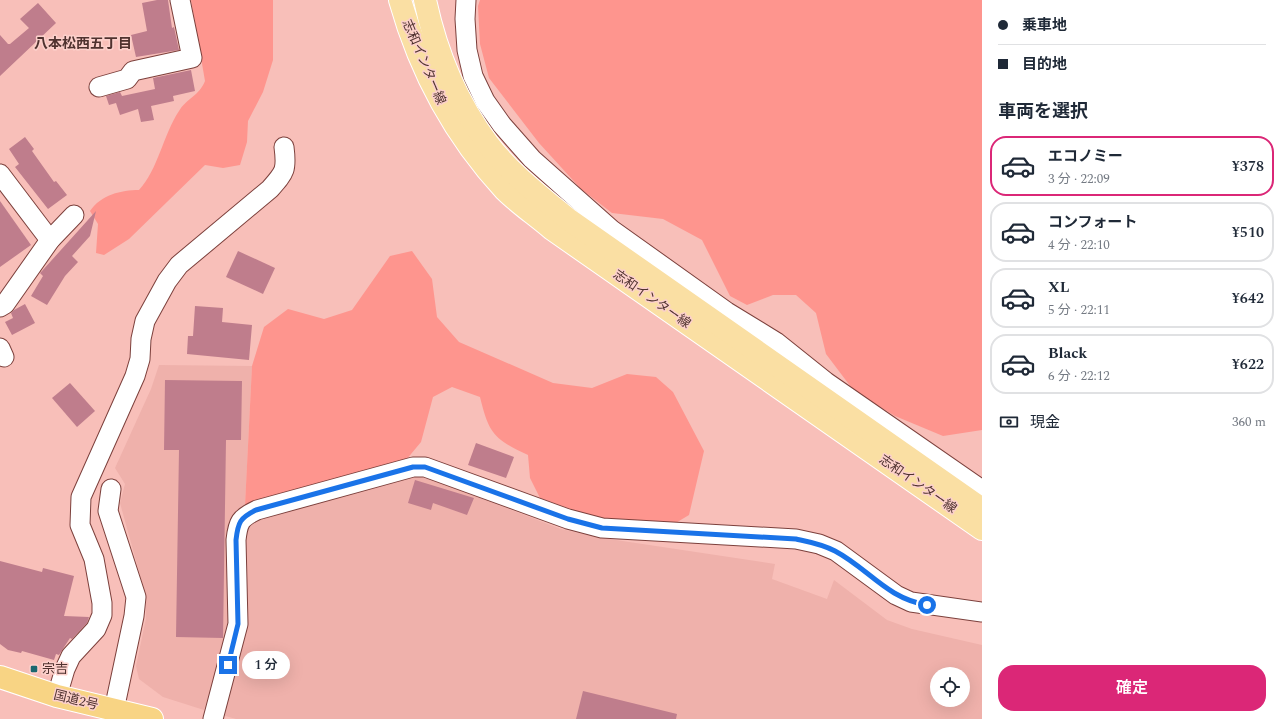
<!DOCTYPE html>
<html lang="ja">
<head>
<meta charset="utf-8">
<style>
	body { margin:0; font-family:Spectral,"Noto Sans JP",serif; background:#f2f2f3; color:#1f2937; height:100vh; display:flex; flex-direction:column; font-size:15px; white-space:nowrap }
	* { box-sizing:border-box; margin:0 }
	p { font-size:13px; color:#747a83 }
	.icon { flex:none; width:22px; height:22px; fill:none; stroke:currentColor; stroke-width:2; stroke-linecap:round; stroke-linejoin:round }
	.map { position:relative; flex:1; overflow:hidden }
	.drawer { display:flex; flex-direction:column; background:#fff; width:300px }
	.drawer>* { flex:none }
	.hud { display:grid; align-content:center; height:88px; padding:0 16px; background:#fff }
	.buttons { position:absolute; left:930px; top:667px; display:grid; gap:8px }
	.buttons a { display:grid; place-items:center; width:40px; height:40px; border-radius:50%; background:#fff; box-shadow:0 4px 16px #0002; font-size:20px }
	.end { position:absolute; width:18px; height:18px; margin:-9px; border:5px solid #1a73e8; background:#fff; box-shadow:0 0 0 2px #fff }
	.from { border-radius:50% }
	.bubble { position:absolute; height:28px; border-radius:14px; background:#fff; box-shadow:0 4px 16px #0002; font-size:13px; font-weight:600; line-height:28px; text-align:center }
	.hud b { display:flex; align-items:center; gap:14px; height:38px; font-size:15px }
	.hud b+b { border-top:1px solid #e0e1e3 }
	.hud i { width:10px; height:10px; background:#1f2937 }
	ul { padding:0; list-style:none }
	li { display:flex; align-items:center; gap:12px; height:60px; margin:0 8px 6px; padding:0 8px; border:2px solid #e0e1e3; border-radius:16px }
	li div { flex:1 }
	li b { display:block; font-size:15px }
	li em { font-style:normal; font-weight:600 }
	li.selected { border-color:#db2777 }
	li>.icon { width:36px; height:36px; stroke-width:1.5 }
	h2 { padding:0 16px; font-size:18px; line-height:48px }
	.pay { display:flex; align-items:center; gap:10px; height:44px; padding:0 16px; font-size:15px }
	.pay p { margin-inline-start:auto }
	.cta { display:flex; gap:8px; margin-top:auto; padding:8px 16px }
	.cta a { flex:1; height:46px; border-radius:16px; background:#db2777; color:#fff; font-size:16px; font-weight:600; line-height:46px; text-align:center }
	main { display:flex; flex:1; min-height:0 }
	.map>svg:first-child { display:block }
	.built { fill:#efb1ab; fill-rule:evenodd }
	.green { fill:#fe958e }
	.building { fill:#bf7d8c }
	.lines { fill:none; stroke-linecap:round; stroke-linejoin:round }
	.minor-casing { stroke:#7c403c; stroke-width:21 }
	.primary-casing { stroke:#fff; stroke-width:24 }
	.trunk-casing { stroke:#fff; stroke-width:24 }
	.minor { stroke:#fff; stroke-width:19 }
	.primary { stroke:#fadfa3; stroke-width:22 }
	.trunk { stroke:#f8d484; stroke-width:22 }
	.route { stroke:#1a73e8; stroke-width:5 }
	.poi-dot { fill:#1b676f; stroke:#fcd0cb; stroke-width:1.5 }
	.labels { text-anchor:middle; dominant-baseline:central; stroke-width:3; stroke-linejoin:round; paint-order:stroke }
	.street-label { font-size:13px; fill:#4f322f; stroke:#fcd0cb }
	.poi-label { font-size:13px; fill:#4f322f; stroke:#fcd0cb; text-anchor:start }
	.neighbourhood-label { font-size:14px; font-weight:bold; fill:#4f322f; stroke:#fcd0cb }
</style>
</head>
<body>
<main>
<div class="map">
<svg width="982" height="719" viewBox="0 0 982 719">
	<rect width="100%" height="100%" fill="#f8bfb9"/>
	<g class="built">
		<path d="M 159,365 L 252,366 L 245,505 L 229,522 L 230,625 L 204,710 L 163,697 L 139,679 L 136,666 L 146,618 L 146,597 L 120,503 L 125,484 L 115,468 L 151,389 Z"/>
		<path d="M 416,476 L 435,481 L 561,529 L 596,537 L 775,564 L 772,579 L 827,599 L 834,580 L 887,620 L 912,629 L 982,645 L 982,719 L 236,719 L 222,715 L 243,541 L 246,528 L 252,519 ZM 937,674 L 963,674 L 963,700 L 937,700 Z"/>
	</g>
	<g class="green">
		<path d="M 191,0 L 273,0 L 273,60 L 263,92 L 248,121 L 247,142 L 240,165 L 223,168 L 205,165 L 129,239 L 104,255 L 96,253 L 98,224 L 90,211 C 101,195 121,190 139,190 C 158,170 163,135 179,111 C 187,98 199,96 205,81 Z"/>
		<path d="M 480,0 L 982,0 L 982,430 L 943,436 L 895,416 L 854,391 L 826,354 L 816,313 L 796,295 L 773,295 L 747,305 L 730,296 L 702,240 L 663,219 L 612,213 L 581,189 L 539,143 L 489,78 L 480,44 L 478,6 Z"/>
		<path d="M 412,251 L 432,279 L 437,317 L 459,342 L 553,383 L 592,388 L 627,374 L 656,377 L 673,392 L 704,451 L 689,515 L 674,524 L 601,520 L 540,498 L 530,478 L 528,455 C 494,439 489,434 480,397 L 452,387 L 433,397 L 421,442 L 406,460 L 245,505 L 252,366 L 264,327 L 288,309 L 324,319 L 352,310 L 390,256 Z"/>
	</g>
	<g class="building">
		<path d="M 157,0 L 168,0 L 172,28 L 174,27 L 179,50 L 136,57 L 131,35 L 147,31 L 142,3 Z"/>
		<path d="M 38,3 L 56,23 L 0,76 L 0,35 L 8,44 L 10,44 L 29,28 L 20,19 Z"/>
		<path d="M 191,70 L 195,91 L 173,96 L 174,101 L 151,106 L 154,120 L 141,122 L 138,109 L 120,115 L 116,103 L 109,105 L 106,96 L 120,92 L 122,96 L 155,89 L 153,78 Z"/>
		<path d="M 25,137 L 34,149 L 32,151 L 54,182 L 56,181 L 67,195 L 48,209 L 15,167 L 19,164 L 9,149 Z"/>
		<path d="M 0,201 L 31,245 L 0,267 Z"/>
		<path d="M 96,211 L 90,236 L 72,256 L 78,262 L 65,276 L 47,305 L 31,296 L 43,276 L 40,273 L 42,271 Z"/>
		<path d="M 238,251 L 275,268 L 263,294 L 226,277 Z"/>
		<path d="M 25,304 L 35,323 L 12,335 L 5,322 L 13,318 L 11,313 L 14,310 Z"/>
		<path d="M 195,306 L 223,308 L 222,322 L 252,325 L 249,360 L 187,354 L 188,336 L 193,336 Z"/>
		<path d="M 165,380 L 242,381 L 241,440 L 226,440 L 223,638 L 176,637 L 179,450 L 164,450 Z"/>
		<path d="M 70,383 L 95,411 L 77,427 L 52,398 Z"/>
		<path d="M 476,443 L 514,457 L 506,478 L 468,465 Z"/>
		<path d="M 415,480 L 474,498 L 467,515 L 433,503 L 431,510 L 408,503 Z"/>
		<path d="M 0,561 L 42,572 L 43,568 L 74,576 L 64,616 L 89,617 L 87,623 L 72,639 L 70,638 L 59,655 L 56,654 L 54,660 L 22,651 L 21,653 L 8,650 L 0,644 Z"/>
		<path d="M 583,691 L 677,714 L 676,719 L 576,719 Z"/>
	</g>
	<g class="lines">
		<g class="minor-casing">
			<g id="minor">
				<path d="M 466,0 L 465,19 L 467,50 L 473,76 L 485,101 L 502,125 L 532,159 L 612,230 L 727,312 L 776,342 L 826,382 L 982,490"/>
				<path d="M 99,87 L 127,79 L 133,71 L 192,58 L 180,0"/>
				<path d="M 0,174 L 50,240"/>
				<path d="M 0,307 L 5,304 L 50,240 L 74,215"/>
				<path d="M 0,348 L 4,357"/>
				<path d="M 111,489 L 108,511 L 136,597 L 134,616 L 114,710"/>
				<path d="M 57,696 L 65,669 L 71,656 L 96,629 L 102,615 L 102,603 L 94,559 L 80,525 L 81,497 L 135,376 L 140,359 L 141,339 L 145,321 L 167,281 L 179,265 L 270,189 C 285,172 287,170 284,147"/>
				<path d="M 213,719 L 238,624 L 236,540 C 238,522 240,518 257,510 L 413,467 L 425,467 L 568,519 L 602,528 L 796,539 L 819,544 L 836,551 L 896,595 L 911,602 L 982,612"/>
			</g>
		</g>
		<g class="primary-casing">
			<g id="primary">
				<path d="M 400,0 C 420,71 455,136 505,190 C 519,204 537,216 552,229 L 982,529"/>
				<path d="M 425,0 C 436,52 456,101 488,144 C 510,173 540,196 568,219 L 982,509"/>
			</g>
		</g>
		<g class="trunk-casing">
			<path id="trunk" d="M 0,677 L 57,696 L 152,719"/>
		</g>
		<use href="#minor" class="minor"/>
		<use href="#primary" class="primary"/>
		<use href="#trunk" class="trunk"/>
	</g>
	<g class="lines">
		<path class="route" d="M 228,665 L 238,624 L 236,540 C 238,522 240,518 256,510 L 413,467 L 425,467 L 568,519 L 602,528 L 796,539 C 810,542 822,544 835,551 C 869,569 886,598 927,605"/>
	</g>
	<rect class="poi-dot" x="30" y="665" width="8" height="8" rx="2"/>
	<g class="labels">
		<g class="street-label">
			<text transform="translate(424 62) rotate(67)">志和インター線</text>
			<text transform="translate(652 299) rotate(35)">志和インター線</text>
			<text transform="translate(918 484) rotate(35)">志和インター線</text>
			<text transform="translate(76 700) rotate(14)">国道2号</text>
		</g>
		<g class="poi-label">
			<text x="42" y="669">宗吉</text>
		</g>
		<g class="neighbourhood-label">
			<text x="83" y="43">八本松西五丁目</text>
		</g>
	</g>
</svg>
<div class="buttons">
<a><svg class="icon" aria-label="locate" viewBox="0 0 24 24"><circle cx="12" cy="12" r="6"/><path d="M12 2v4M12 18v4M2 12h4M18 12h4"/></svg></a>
</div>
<i class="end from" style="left:927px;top:605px"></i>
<i class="end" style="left:228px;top:665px"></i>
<div class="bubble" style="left:242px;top:651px;width:48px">1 分</div>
</div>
<section class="drawer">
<div class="hud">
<b><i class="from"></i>乗車地</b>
<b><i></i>目的地</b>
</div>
<h2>車両を選択</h2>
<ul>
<li class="selected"><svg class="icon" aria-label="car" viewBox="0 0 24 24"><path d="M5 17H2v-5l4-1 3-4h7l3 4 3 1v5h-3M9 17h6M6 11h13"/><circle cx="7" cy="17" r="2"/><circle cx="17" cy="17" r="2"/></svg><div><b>エコノミー</b><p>3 分 · 22:09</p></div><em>¥378</em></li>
<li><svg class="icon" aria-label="car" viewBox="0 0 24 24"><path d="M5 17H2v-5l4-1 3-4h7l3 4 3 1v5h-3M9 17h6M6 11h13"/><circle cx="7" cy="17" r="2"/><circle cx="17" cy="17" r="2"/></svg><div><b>コンフォート</b><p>4 分 · 22:10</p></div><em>¥510</em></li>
<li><svg class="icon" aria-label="car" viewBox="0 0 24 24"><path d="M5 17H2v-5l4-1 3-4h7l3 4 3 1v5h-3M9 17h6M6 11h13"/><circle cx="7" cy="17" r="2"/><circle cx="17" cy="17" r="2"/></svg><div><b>XL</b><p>5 分 · 22:11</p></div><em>¥642</em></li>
<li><svg class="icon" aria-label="car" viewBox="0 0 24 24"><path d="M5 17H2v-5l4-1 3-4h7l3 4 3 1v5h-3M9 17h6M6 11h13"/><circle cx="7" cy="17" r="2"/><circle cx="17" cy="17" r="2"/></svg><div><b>Black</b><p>6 分 · 22:12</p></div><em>¥622</em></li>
</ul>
<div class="pay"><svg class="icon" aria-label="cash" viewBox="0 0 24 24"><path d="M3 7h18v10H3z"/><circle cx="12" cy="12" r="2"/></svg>現金<p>360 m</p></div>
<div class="cta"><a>確定</a></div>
</section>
</main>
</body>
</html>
